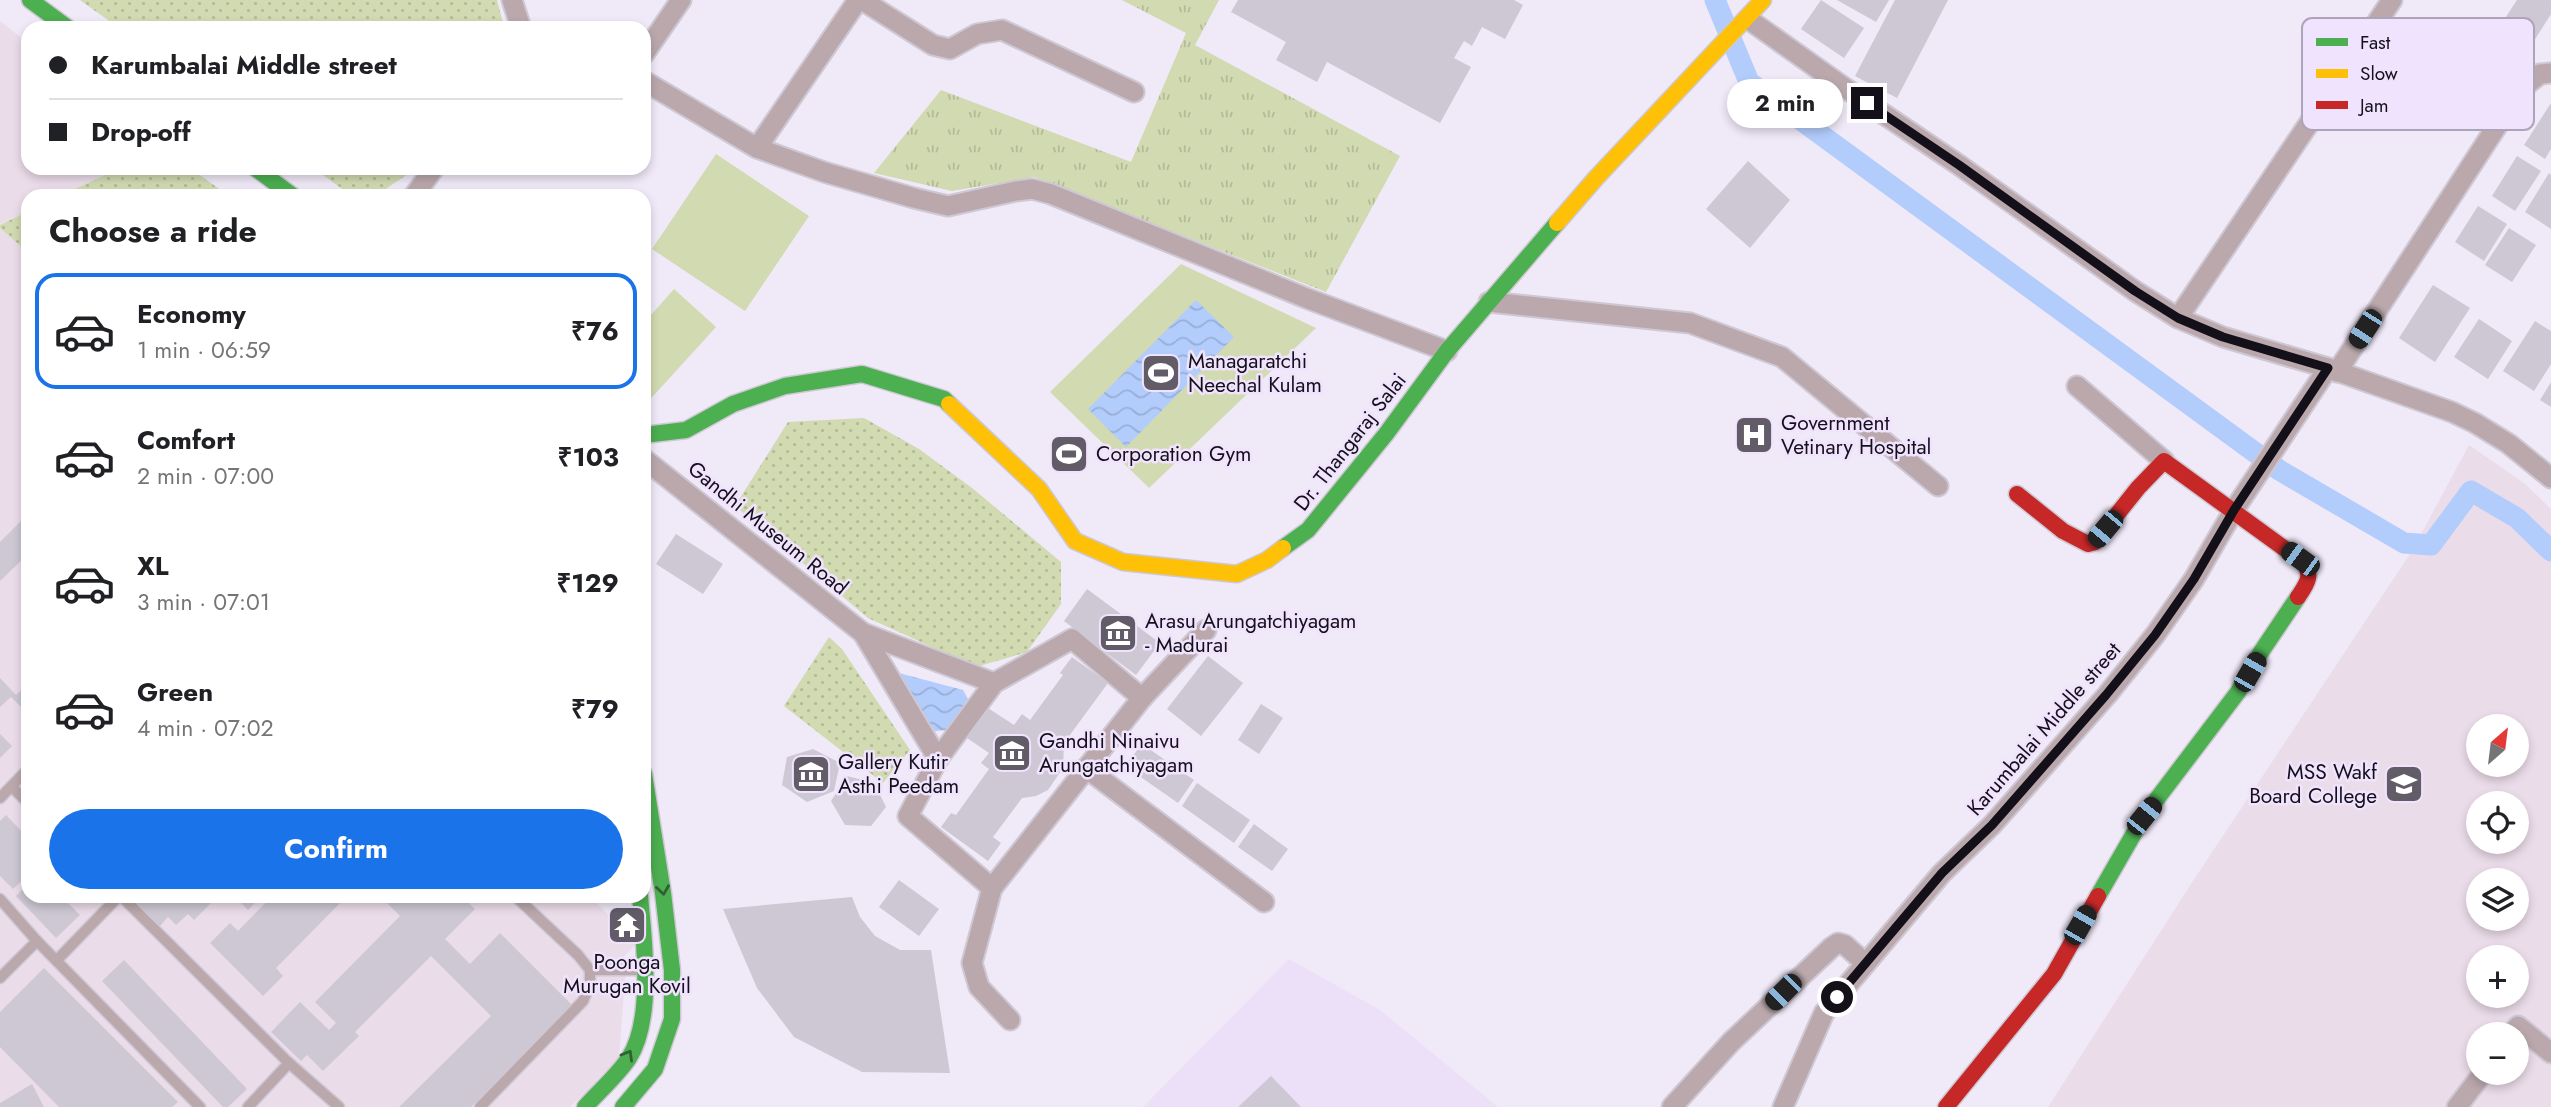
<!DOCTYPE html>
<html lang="en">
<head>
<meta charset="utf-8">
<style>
	body { margin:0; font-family:Jost,sans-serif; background:#f2f2f2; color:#202124; height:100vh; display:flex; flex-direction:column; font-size:26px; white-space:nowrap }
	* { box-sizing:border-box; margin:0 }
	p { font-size:23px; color:#757577 }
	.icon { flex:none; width:38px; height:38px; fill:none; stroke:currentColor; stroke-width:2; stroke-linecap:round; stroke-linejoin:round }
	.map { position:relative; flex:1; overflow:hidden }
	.details { position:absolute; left:21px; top:189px; width:630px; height:714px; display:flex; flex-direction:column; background:#fff; border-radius:21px; box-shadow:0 4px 10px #0003 }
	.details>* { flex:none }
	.top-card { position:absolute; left:21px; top:21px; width:630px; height:154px; border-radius:21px; box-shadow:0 4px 10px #0003; display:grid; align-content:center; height:154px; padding:0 28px; background:#fff }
	.needle { width:46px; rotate:28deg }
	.tools { position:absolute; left:2466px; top:714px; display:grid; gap:14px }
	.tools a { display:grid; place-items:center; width:63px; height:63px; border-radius:50%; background:#fff; box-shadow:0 4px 10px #0003; font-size:35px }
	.end { position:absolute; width:32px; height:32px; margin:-16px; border:9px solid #141019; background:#fff; box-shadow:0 0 0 4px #fff }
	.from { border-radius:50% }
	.bubble { position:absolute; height:49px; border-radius:24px; background:#fff; box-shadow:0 4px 10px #0003; font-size:23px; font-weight:700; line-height:49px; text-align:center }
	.car { position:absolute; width:21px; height:42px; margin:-21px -10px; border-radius:9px; box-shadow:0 0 5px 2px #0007; background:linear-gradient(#222 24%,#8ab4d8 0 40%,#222 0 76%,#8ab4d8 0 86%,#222 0) }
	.top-card b { display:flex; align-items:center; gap:24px; height:66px; font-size:26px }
	.top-card b+b { border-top:2px solid #e0e0e0 }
	.top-card i { width:18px; height:18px; background:#202124 }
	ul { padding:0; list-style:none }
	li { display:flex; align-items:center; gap:21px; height:116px; margin:0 14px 10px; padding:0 14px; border:4px solid transparent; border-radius:21px }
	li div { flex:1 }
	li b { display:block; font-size:26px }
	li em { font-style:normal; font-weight:700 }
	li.on { border-color:#1a73e8 }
	li>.icon { width:63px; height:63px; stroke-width:1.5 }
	h2 { padding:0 28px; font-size:32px; line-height:84px }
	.primary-button { display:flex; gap:14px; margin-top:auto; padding:14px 28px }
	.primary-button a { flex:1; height:80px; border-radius:42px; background:#1a73e8; color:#fff; font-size:28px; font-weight:700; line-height:80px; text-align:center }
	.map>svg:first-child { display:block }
	.built { fill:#ece0f9 }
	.education { fill:#ebdce9; fill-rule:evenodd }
	.grass { fill:url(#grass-tufts) }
	.park { fill:url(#park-dots) }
	.pitch { fill:#d1dab1 }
	.water { fill:url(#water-waves) }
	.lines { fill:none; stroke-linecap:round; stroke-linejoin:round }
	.canal { stroke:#b2ccfc; stroke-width:21 }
	.building { fill:#cdc8d4 }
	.lane-casing { stroke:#cdc8d3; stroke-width:13 }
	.street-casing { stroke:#cdc8d3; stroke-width:23 }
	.fast-casing { stroke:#cdc8d3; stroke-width:19 }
	.slow-casing { stroke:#cdc8d3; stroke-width:19 }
	.jam-casing { stroke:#cdc8d3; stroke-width:19 }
	.lane { stroke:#baa8ac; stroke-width:10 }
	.street { stroke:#baa8ac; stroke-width:19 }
	.fast { stroke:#4caf50; stroke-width:16 }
	.slow { stroke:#ffc107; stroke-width:16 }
	.jam { stroke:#c62828; stroke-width:16 }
	.oneway { stroke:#306034 }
	.route { stroke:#141019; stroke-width:9 }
	.labels { text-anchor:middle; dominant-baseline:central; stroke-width:5; stroke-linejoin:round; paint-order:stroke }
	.poi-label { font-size:21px; fill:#141019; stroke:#f0e3fe; text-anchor:start }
	.street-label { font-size:21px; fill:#141019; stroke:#f0e3fe }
	.key { fill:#f0e3fe; stroke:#aea4b9; stroke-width:2 }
	.key-label { font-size:19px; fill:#141019 }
</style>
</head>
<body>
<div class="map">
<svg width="2551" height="1107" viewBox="0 0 2551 1107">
	<defs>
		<pattern id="grass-tufts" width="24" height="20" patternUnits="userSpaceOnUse" patternTransform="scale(1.75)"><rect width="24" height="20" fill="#d1dab1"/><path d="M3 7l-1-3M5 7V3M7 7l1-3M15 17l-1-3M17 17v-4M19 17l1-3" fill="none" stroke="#b3ba98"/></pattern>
		<pattern id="park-dots" width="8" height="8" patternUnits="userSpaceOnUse" patternTransform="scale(1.75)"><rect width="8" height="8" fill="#d1dab1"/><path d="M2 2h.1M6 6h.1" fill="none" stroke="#b3ba98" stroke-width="1.8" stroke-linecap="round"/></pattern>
		<pattern id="water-waves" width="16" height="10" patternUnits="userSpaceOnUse" patternTransform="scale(1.75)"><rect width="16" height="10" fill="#b2ccfc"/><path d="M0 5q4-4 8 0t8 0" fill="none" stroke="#98aed7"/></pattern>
	</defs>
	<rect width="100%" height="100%" fill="#f0e9f8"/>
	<path class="built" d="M 1289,959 L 1380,1010 L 1498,1107 L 1143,1107 Z"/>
	<g class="education">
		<path d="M 0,21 L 28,43 L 28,168 L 120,168 L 60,196 L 28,196 L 28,211 L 0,224 Z"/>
		<path d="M 0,228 L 28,253 L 28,896 L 590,896 L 637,944 L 624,956 L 626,965 L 619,1058 L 570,1107 L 0,1107 Z"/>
		<path d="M 2469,445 L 2524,483 L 2551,509 L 2551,1107 L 2048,1107 L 2191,884 L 2412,551 ZM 2478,726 L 2516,726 L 2516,765 L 2478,765 ZM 2478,803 L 2516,803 L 2516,842 L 2478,842 ZM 2478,880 L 2516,880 L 2516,919 L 2478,919 ZM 2478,957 L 2516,957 L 2516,996 L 2478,996 ZM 2478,1034 L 2516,1034 L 2516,1073 L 2478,1073 Z"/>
	</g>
	<path class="grass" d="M 1122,0 L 1219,0 L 1195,45 L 1400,156 L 1326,292 L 1034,177 L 952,191 L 874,173 L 941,90 L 1131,162 L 1186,33 Z"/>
	<g class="park">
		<path d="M 80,0 L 497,0 L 504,27 L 119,28 Z"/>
		<path d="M 120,168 L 190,168 L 229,196 L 60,196 Z"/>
		<path d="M 313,168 L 417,168 L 375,196 L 352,196 Z"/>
		<path d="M 28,211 L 28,253 L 0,228 L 0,225 Z"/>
		<path d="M 864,418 L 919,449 L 972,488 L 1061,562 L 1061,604 L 1027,652 L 976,667 L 868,618 L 735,506 L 788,422 Z"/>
		<path d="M 829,637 L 842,649 L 910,750 L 883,783 L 784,706 Z"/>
	</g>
	<g class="pitch">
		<path d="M 716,154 L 809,216 L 745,311 L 652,249 Z"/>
		<path d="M 1181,264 L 1316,328 L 1149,488 L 1050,392 Z"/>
		<path d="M 674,289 L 716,327 L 644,406 L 644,323 Z"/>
	</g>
	<g class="water">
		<path d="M 1196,300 L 1234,337 L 1126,447 L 1088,409 Z"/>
		<path d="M 895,672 L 963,690 L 968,699 L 947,730 L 935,731 Z"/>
	</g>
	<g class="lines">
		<path class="canal" d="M 1715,0 L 1749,82 L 2279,470 L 2404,543 L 2431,545 L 2471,491 L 2517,518 L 2551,551"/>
	</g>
	<g class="building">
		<path d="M 1238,0 L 1514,0 L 1523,5 L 1505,39 L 1482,27 L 1472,46 L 1464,41 L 1454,58 L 1471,67 L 1440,123 L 1327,62 L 1317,82 L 1276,60 L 1286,42 L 1231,12 Z"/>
		<path d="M 1821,0 L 1864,28 L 1844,58 L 1801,29 Z"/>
		<path d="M 1837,0 L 1889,0 L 1876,22 Z"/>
		<path d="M 1895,0 L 1948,0 L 1897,98 L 1855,76 Z"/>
		<path d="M 2517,0 L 2551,0 L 2551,14 L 2529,49 L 2498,29 Z"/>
		<path d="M 2551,103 L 2551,149 L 2545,159 L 2524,145 Z"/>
		<path d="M 2517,156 L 2541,171 L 2515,211 L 2492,196 Z"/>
		<path d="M 1748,161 L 1790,200 L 1750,248 L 1706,209 Z"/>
		<path d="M 2549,173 L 2551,175 L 2551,229 L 2525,212 Z"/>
		<path d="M 2478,206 L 2507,224 L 2484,261 L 2455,242 Z"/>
		<path d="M 2509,228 L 2536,245 L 2512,282 L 2485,265 Z"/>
		<path d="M 2433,285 L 2470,308 L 2435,362 L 2399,338 Z"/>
		<path d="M 2479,319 L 2512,341 L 2488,379 L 2454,357 Z"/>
		<path d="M 2535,321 L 2551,331 L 2551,364 L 2534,391 L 2503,371 Z"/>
		<path d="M 2551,382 L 2551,407 L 2540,400 Z"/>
		<path d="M 28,514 L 28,554 L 0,581 L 0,542 Z"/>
		<path d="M 676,534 L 723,564 L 703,594 L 656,564 Z"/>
		<path d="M 1087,589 L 1160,643 L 1136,675 L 1064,621 Z"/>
		<path d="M 1208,656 L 1243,683 L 1201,736 L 1167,709 Z"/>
		<path d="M 1072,657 L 1108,683 L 1064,743 L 1063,768 L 1048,790 L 1036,796 L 1022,798 L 993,837 L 1001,843 L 988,861 L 941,827 L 951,813 L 956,815 L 989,769 L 981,763 L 989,753 L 967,738 L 970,733 L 954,721 L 971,697 L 1014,725 L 1022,714 L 1030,720 L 1063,675 L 1060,673 Z"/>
		<path d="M 0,678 L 16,695 L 28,684 L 28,714 L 11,697 L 0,707 Z"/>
		<path d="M 1261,704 L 1283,718 L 1259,754 L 1238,740 Z"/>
		<path d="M 0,734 L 12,746 L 0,758 Z"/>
		<path d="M 1142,744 L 1194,780 L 1178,803 L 1125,766 Z"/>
		<path d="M 813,749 L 840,763 L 834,791 L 807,802 L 782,785 L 787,757 Z"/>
		<path d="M 847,776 L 874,783 L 886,807 L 871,826 L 845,825 L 831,801 Z"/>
		<path d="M 1197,783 L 1250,820 L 1234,843 L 1182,806 Z"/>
		<path d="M 6,815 L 28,838 L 28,875 L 13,889 L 0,876 L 0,821 Z"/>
		<path d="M 1254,824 L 1288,849 L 1272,871 L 1238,847 Z"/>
		<path d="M 899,880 L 939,909 L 919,936 L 879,907 Z"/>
		<path d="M 28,884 L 28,896 L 61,896 L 80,915 L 56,938 L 16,896 Z"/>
		<path d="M 127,896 L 218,896 L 194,920 L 188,914 L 176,925 L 168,917 L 159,927 Z"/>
		<path d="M 234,896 L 262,896 L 248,910 Z"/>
		<path d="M 272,896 L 347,896 L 276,968 L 283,976 L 263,996 L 210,943 L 230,923 L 238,931 Z"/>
		<path d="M 380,896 L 462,896 L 475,909 L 445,939 L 470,964 L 500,933 L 572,1005 L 471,1107 L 399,1107 L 491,1016 L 431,956 L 355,1032 L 359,1036 L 323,1071 L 307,1055 L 301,1061 L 271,1032 L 300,1002 L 329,1030 L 336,1023 L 315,1002 L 400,916 Z"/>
		<path d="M 852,897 L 860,917 L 875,936 L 900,950 L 931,950 L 950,1073 L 862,1072 L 794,1037 L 757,988 L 723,909 Z"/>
		<path d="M 124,960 L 247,1089 L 228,1107 L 223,1107 L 102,981 Z"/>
		<path d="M 44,968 L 178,1102 L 172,1107 L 59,1107 L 0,1047 L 0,1012 Z"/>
		<path d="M 1271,1076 L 1301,1107 L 1238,1107 Z"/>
		<path d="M 32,1084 L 44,1107 L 0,1107 L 0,1103 Z"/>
	</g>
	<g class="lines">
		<g class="lane-casing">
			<g id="lane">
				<path d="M 12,787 L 28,803"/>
				<path d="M 0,798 L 28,769"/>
				<path d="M 121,896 L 289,1063 L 339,1107"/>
				<path d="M 515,896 L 578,955 L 590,970 L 644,970"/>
				<path d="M 0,899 L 37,941 L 200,1107"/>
				<path d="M 57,960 L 119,896"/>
				<path d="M 0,978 L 37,941"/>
				<path d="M 248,1107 L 289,1063"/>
				<path d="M 480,1107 L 583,1001 L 590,984 L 590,970"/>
			</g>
		</g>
		<g class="street-casing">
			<g id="street">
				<path d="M 512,0 L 521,28"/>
				<path d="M 862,0 L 933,45 L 950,49 L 977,34 L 1002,30 L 1134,92"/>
				<path d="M 1748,19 L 1845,88 L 1959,165 L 2135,291 L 2178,318 L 2223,337 L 2328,368 L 2452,412 L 2475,423 L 2509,444 L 2551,478"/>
				<path d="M 644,54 L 681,0"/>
				<path d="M 644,81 L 757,148 L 824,172 L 914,198 L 948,206 L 1016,191 L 1032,189 L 1051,194 L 1306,298 L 1447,351"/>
				<path d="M 757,148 L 858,0"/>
				<path d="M 414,196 L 434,168"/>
				<path d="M 1489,302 L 1690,323 L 1782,357 L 1938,486"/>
				<path d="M 2178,318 L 2392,0"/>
				<path d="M 2337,372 L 2521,89 L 2540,74 L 2551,73"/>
				<path d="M 2077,386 L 2164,461"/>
				<path d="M 644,459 L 863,633"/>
				<path d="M 1142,698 L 1206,630"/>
				<path d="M 938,759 L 863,633 L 994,683 L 1072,639 L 1142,698 L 992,888 L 908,816 L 938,759 L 994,683"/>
				<path d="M 1086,768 L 1264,902"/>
				<path d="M 992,888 L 972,963 L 979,987 L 1010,1020"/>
				<path d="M 2512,1034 L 2518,1026 L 2551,1053"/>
				<path d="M 1672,1107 L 1731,1042 L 1832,947 L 1838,943 L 1845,945 L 1865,963"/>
				<path d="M 1783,1107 L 1824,1013 L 1942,873 L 1992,825 L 2107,695 L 2155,635 L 2194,579 L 2234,510 L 2328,368"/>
				<path d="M 2457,1107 L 2483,1073"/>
			</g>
		</g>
		<g class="fast-casing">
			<g id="fast">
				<path d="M 30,0 L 68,28"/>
				<path d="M 255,168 L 293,196"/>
				<path d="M 644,435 L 686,430 L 733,404 L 785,386 L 862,374 L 944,399 L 949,404"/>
				<path d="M 1283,548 L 1308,530 L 1386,434 L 1447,351 L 1557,223"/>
				<path d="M 2098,896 L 2144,816 L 2238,692 L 2261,652 L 2298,597"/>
				<path d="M 585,1107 C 599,1091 617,1076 629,1058 C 654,1019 644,940 640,896"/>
				<path d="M 623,1107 L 655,1069 L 672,1019 L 672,970 L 663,893 L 644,774"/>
			</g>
		</g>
		<g class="slow-casing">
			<g id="slow">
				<path d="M 1557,223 L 1596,178 L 1763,0"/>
				<path d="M 949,404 L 1039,489 L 1075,541 L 1123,562 L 1237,574 L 1267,560 L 1283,548"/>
			</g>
		</g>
		<g class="jam-casing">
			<g id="jam">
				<path d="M 2017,494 L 2063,531 L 2088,544 L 2095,542 L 2138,488 L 2164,461 L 2303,562 C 2314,575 2306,585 2298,597"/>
				<path d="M 1946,1107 L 2054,974 L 2098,896"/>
			</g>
		</g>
		<use href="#lane" class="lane"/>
		<use href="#street" class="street"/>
		<use href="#fast" class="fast"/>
		<use href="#slow" class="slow"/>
		<use href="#jam" class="jam"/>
	</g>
	<defs><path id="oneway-chevron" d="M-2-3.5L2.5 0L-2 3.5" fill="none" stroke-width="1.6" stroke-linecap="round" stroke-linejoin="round" transform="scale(1.75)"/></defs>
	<g class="oneway">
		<use href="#oneway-chevron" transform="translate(663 890) rotate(82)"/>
		<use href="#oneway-chevron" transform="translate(628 1055) rotate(-60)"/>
	</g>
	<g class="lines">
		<path class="route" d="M 1837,997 L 1942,873 L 1992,825 L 2106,695 L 2155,635 L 2194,579 L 2234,510 L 2328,368 L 2223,337 L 2178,318 L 2135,291 L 1959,165 L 1867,103"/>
	</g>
	<defs>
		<g id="stadium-square" transform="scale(2.0125)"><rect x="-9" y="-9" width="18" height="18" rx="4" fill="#615c67" stroke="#f0e3fe"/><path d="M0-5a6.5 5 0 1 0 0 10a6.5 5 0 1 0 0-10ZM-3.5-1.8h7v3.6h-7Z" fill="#fff"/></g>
		<g id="hospital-square" transform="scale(2.0125)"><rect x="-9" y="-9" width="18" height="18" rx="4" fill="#615c67" stroke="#f0e3fe"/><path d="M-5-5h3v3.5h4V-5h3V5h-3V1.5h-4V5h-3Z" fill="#fff"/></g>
		<g id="museum-square" transform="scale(2.0125)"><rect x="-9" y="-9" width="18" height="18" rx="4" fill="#615c67" stroke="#f0e3fe"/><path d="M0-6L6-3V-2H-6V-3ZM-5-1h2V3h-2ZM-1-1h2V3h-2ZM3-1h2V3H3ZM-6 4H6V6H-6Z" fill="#fff"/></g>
		<g id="university-square" transform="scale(2.0125)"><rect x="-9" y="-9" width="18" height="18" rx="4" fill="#615c67" stroke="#f0e3fe"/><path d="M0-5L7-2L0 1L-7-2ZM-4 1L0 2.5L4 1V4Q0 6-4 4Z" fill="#fff"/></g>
		<g id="temple-square" transform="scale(2.0125)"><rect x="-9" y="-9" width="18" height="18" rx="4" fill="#615c67" stroke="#f0e3fe"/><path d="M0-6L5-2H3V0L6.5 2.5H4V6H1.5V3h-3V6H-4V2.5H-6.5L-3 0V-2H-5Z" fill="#fff"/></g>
	</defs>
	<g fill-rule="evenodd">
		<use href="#stadium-square" x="1161" y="373"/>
		<use href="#hospital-square" x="1754" y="435"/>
		<use href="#stadium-square" x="1069" y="454"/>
		<use href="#museum-square" x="1118" y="633"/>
		<use href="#museum-square" x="1012" y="753"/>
		<use href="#museum-square" x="811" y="774"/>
		<use href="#university-square" x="2404" y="784"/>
		<use href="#temple-square" x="627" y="925"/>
	</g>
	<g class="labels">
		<g class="poi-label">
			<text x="1188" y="361">Managaratchi<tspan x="1188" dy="24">Neechal Kulam</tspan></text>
			<text x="1781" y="423">Government<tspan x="1781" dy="24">Vetinary Hospital</tspan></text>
			<text x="1096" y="454">Corporation Gym</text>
			<text x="1145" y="621">Arasu Arungatchiyagam<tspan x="1145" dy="24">- Madurai</tspan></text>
			<text x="1039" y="741">Gandhi Ninaivu<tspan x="1039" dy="24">Arungatchiyagam</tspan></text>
			<text x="838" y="762">Gallery Kutir<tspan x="838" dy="24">Asthi Peedam</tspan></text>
			<text x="2377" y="772" text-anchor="end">MSS Wakf<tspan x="2377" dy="24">Board College</tspan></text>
			<text x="627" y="962" text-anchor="middle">Poonga<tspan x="627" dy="24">Murugan Kovil</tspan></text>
		</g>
		<g class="street-label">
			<text transform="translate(1350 442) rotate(-52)">Dr. Thangaraj Salai</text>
			<text transform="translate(768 528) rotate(39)">Gandhi Museum Road</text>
			<text transform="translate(2044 729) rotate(-49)">Karumbalai Middle street</text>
		</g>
	</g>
	<rect x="2302" y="18" width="232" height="112" rx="10" class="key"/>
	<rect x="2316" y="38" width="32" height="8" fill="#4caf50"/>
	<rect x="2316" y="69" width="32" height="9" fill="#ffc107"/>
	<rect x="2316" y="101" width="32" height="8" fill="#c62828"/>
	<g class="key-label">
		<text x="2360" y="49">Fast</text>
		<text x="2360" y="80">Slow</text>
		<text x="2360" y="112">Jam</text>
	</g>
</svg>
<div class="tools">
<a><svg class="needle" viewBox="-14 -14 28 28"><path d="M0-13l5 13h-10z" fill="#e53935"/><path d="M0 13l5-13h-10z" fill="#757577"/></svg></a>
<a><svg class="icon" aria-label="locate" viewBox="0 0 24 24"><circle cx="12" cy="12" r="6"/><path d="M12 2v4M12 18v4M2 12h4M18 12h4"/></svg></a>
<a><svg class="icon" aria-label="layers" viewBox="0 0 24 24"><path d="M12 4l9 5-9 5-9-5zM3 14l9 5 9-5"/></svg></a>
<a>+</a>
<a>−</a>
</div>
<i class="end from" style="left:1837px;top:997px"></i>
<i class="end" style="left:1867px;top:103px"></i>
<div class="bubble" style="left:1727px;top:79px;width:116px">2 min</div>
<i class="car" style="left:2365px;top:329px;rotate:213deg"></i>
<i class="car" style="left:2105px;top:529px;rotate:220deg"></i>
<i class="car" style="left:2300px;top:559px;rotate:306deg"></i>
<i class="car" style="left:2250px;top:672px;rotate:30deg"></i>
<i class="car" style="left:2144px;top:816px;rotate:39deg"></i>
<i class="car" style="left:2080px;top:925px;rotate:30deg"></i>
<i class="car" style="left:1783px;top:992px;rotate:225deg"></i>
<div class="top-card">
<b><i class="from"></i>Karumbalai Middle street</b>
<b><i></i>Drop-off</b>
</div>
<section class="details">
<h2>Choose a ride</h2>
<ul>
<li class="on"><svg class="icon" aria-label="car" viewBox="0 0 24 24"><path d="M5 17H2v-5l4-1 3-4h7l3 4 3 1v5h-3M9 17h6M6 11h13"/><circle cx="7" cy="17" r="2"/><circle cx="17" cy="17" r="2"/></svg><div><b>Economy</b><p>1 min · 06:59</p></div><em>₹76</em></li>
<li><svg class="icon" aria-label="car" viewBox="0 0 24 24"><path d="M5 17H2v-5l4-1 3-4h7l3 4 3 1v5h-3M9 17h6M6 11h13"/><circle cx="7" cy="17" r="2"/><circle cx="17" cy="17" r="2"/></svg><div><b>Comfort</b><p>2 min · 07:00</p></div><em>₹103</em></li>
<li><svg class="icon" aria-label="car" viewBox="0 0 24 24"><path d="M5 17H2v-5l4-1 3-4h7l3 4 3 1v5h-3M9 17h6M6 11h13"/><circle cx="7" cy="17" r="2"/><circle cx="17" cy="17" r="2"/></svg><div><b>XL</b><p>3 min · 07:01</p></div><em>₹129</em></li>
<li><svg class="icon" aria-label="car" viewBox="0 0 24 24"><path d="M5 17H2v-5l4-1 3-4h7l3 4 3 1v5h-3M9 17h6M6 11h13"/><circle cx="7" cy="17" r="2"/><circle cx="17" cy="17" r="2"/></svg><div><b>Green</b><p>4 min · 07:02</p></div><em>₹79</em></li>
</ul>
<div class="primary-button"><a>Confirm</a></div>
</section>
</div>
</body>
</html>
